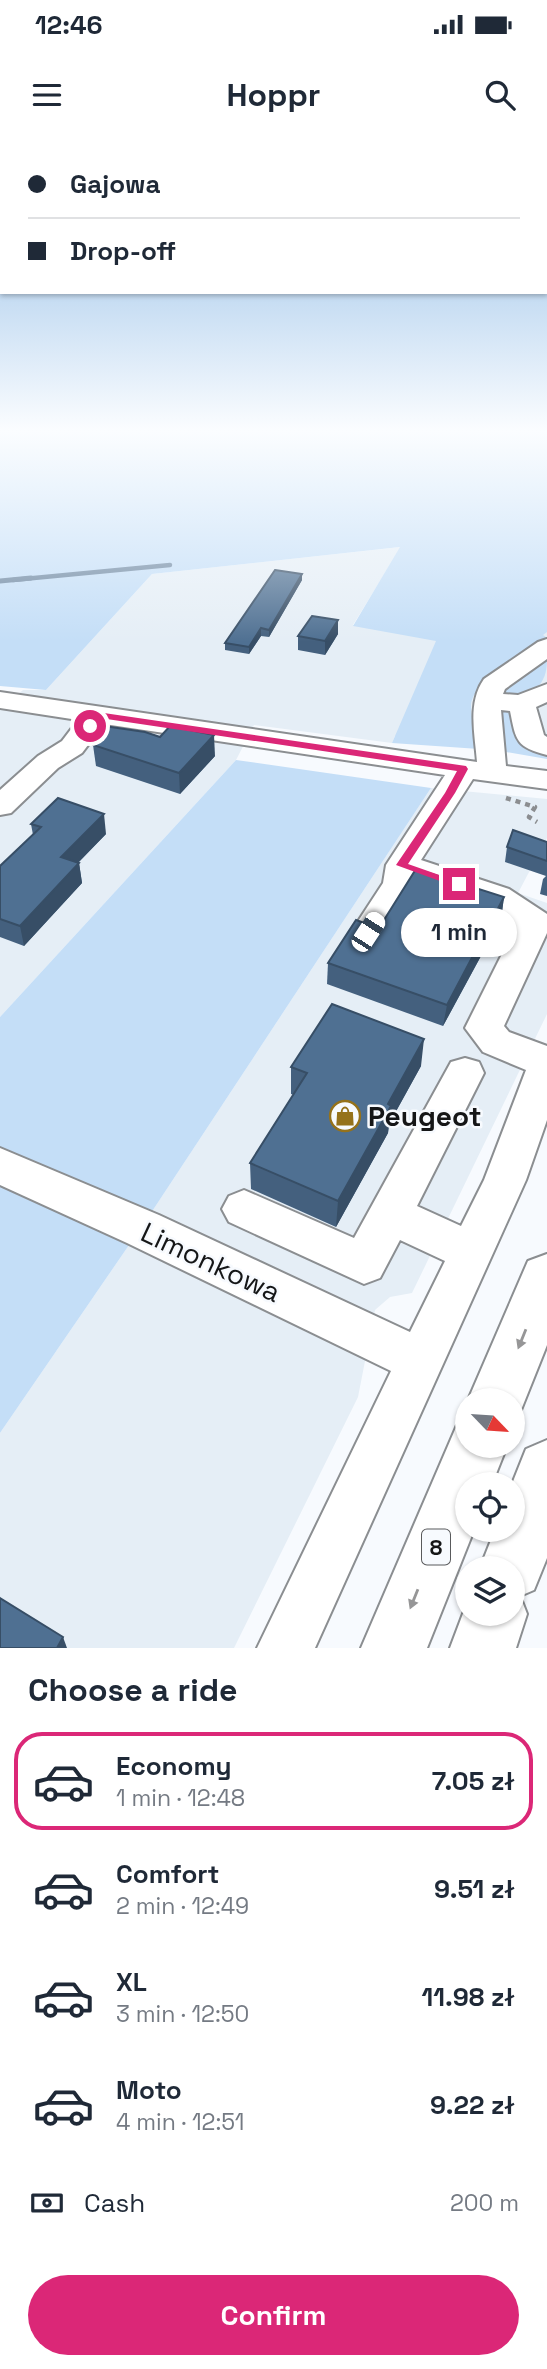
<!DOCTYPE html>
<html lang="en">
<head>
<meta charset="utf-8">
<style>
	body { margin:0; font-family:"Space Grotesk",sans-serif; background:#f2f2f3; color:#1f2937; height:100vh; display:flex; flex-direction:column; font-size:26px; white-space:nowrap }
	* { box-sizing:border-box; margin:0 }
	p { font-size:23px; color:#747a83 }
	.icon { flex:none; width:38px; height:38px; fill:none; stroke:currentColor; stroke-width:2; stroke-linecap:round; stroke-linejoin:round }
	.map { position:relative; height:1508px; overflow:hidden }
	.side { display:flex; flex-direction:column; background:#fff; flex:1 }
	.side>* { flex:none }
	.top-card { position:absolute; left:0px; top:0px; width:548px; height:154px; box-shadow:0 2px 5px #0004; display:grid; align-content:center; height:154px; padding:0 28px; background:#fff }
	.needle { width:46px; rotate:115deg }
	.tools { position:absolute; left:455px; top:1248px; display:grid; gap:14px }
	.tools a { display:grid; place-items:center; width:70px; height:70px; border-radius:50%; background:#fff; box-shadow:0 2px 5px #0004; font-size:35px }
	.end { position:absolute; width:32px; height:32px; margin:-16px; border:9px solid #db2777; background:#fff; box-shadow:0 0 0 4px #fff }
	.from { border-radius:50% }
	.bubble { position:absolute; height:49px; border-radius:24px; background:#fff; box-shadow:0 2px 5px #0004; font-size:23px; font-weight:800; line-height:49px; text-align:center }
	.car { position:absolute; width:21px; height:42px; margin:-21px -10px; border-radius:9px; box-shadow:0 0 5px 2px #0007; background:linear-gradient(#fff 24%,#345 0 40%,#fff 0 76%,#345 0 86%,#fff 0) }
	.top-card b { display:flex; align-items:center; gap:24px; height:66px; font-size:26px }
	.top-card b+b { border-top:2px solid #e0e1e3 }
	.top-card i { width:18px; height:18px; background:#1f2937 }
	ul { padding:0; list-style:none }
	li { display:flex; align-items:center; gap:21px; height:98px; margin:0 14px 10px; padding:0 14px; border:4px solid transparent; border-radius:28px }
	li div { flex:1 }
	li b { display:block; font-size:26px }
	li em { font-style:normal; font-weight:800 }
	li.selected { border-color:#db2777 }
	li>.icon { width:63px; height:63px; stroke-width:1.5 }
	h2 { padding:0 28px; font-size:32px; line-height:84px }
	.pay { display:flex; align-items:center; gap:18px; height:77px; padding:0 28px; font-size:26px }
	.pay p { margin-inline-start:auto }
	.primary-button { display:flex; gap:14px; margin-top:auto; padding:14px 28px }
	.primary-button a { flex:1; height:80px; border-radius:42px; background:#db2777; color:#fff; font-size:28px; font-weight:800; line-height:80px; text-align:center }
	.status { display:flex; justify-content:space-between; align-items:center; height:49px; padding:0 35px; background:#fff; direction:ltr }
	.status svg { height:19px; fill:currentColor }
	header { display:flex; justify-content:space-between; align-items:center; height:91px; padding:0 28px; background:#fff; font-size:32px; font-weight:800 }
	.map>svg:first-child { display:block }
	.built { fill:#e5eef6 }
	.green { fill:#c4def7 }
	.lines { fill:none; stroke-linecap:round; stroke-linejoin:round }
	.stream-far1 { stroke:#6f89a3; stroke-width:4.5 }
	.stream { stroke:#6f89a3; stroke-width:5 }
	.minor-casing { stroke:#8b8e91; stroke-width:4 }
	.highway-casing { stroke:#8b8e91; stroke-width:4 }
	.path { stroke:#8b8d90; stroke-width:4.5; stroke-dasharray:5 5; stroke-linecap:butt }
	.minor { fill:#fff; fill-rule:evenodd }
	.highway { fill:#fff; fill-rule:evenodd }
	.wall { fill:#44607e }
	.shaded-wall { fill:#374e66 }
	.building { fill:#4f7092; stroke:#374e66; stroke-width:2 }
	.oneway { fill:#969697 }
	.route { fill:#db2777 }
	.labels { text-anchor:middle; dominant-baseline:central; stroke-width:5; stroke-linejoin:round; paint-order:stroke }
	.shield { fill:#f7fafe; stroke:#595a5c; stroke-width:2 }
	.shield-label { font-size:21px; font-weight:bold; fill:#151617 }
	.near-poi-label { font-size:28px; font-weight:bold; fill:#151617; stroke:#f7fafe; text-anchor:start }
	.near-street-label { font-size:28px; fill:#151617; stroke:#f7fafe }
</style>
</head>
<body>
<div class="status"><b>12:46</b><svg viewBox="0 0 49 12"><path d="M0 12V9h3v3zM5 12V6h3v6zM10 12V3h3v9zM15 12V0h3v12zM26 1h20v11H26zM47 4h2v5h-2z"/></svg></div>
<header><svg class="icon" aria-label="menu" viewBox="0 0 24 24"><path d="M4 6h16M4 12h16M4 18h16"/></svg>Hoppr<svg class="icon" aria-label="search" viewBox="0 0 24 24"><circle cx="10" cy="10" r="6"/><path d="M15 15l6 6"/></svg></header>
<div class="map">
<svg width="547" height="1508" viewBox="0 0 547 1508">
	<rect width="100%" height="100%" fill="#f7fafe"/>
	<g class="built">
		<path d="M 401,407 L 353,485 L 547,466 L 547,616 L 395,596 L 392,603 L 254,585 L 236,620 L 0,877 L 0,569 L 23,550 L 46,550 L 152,434 Z"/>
		<path d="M 431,648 L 547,659 L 547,698 L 518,753 L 547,763 L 547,874 L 412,1153 L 390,1157 L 375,1170 L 358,1257 L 234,1508 L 0,1508 L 0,1293 L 151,1073 Z"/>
	</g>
	<g class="green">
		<path d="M 0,291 L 547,291 L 547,492 L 543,495 L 547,498 C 526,511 473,539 471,565 C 471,579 476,596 479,609 L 392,603 L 436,501 L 353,486 L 400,407 L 152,434 L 46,550 L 0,546 Z"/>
		<path d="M 547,520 C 547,551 526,558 499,553 L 514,540 Z"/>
		<path d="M 510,569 L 521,603 L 535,611 L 547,612 L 547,619 L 506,612 L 502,605 L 497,570 Z"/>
		<path d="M 236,620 L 431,648 L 151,1073 L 0,1293 L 0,877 Z"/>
	</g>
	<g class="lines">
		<path class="stream-far1" d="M 13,440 L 170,425"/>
		<path class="stream" d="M 0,441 L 31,438"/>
		<g class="minor-casing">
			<path id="minor" d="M 547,499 L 547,519 L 505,549 L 503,554 L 518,555 L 547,544 L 547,562 L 536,567 L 544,595 L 547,597 L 547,615 C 516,607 516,601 510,571 L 501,570 L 506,626 L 547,631 L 547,649 L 473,639 L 421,720 L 509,749 L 547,774 L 547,793 L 504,886 L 509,892 L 547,906 L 547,980 L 526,1040 L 315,1508 L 257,1508 L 391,1231 L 127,1103 L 0,1045 L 0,1008 L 159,1075 L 410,1192 L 445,1121 L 400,1100 L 380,1138 L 364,1144 L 229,1082 L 222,1069 L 229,1056 L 244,1050 L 354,1098 L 451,922 L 465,918 L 479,922 L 484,933 L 417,1066 L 461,1086 L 484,1040 L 526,930 L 483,912 L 465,888 L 516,786 L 485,765 L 416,741 L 380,800 L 368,804 L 356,800 L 351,792 L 383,743 L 386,725 L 445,635 L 104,584 L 82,613 L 58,628 L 11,673 L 0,675 L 0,650 L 38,616 L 62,601 L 78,580 L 0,568 L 0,552 L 477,622 C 475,595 467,563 484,539 L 538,502 Z"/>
		</g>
		<g class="highway-casing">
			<g id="highway">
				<path d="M 547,1114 L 547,1205 L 517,1280 L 513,1282 L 513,1260 L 468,1260 L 528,1121 Z"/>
				<path d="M 467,1281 L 467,1306 L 507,1306 L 492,1344 L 467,1344 L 467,1390 L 474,1390 L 427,1508 L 361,1508 L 457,1285 Z"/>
				<path d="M 547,1300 L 547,1418 L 534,1450 L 520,1456 L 527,1474 L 516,1508 L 450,1508 L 467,1463 L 467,1474 L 513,1474 L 513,1428 L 480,1428 L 495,1390 L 513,1390 L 512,1344 L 526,1309 Z"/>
			</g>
		</g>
		<path class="path" d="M 506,658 L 535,667 L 529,677 L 537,682"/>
		<use href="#minor" class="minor"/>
		<use href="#highway" class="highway"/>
	</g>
	<g class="wall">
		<path d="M 302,434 L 302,440 L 269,497 L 261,496 L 249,514 L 225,510 L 225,503 Z"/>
		<path d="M 338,494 L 325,515 L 298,510 L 298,496 Z"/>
		<path d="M 93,605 L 215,616 L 180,654 L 96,626 Z"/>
		<path d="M 31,684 L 106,694 L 78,723 L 79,723 L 82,743 L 24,806 L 0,797 L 0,726 L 33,695 Z"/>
		<path d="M 547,702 L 547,756 L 540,754 L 543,739 L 546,736 L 505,722 L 507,707 Z"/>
		<path d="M 504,757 L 501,779 L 443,886 L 327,844 L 328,823 L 370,785 Z"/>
		<path d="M 421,926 L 389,984 L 388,993 L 336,1087 L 251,1049 L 250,1023 L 294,955 L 291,954 L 291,927 Z"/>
	</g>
	<g class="shaded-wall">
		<path d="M 302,434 L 302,440 L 269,497 L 269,490 Z"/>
		<path d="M 338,480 L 338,494 L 325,515 L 325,501 Z"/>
		<path d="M 261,488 L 261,496 L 249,514 L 249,507 Z"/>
		<path d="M 214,595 L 215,616 L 180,654 L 179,633 Z"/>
		<path d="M 104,674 L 106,694 L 64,737 L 61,717 Z"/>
		<path d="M 79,723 L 82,743 L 24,806 L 20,786 Z"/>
		<path d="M 504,757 L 501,779 L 443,886 L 447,865 Z"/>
		<path d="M 424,899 L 421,926 L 389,984 L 388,993 L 336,1087 L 338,1061 L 388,964 Z"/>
		<path d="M 63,1497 L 67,1508 L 57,1508 Z"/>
	</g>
	<g class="building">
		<path d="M 275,430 L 302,434 L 269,490 L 261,488 L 249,507 L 225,503 Z"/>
		<path d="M 312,476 L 338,480 L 325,501 L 298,496 Z"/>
		<path d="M 104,586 L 145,592 L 160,597 L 170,586 L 214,595 L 179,633 L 93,605 Z"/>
		<path d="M 58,658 L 104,674 L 61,717 L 79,723 L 20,786 L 0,779 L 0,726 L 41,687 L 31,684 Z"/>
		<path d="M 513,690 L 547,702 L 547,721 L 507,707 Z"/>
		<path d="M 416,729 L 504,757 L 447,865 L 328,823 L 356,780 L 370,785 L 384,780 Z"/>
		<path d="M 332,864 L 424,899 L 388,964 L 391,966 L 338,1061 L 250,1023 L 307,933 L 291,927 Z"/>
		<path d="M 0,1458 L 63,1497 L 57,1508 L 0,1508 Z"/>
	</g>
	<defs><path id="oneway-solid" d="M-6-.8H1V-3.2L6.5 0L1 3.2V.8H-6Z" transform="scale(1.75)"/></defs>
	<g class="oneway">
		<use href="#oneway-solid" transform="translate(522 1199) rotate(112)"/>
		<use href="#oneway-solid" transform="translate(414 1459) rotate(112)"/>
	</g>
	<linearGradient id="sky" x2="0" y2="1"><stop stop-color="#87b6e4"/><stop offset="0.58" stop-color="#fbfdff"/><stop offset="1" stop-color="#fbfdff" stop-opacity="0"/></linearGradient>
	<rect width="547" height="502" fill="url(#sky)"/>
	<path class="route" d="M 97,572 L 466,626 L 468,629 L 455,653 L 408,724 L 465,744 L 459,748 L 396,725 L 445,653 L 457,631 L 100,578 L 94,588 L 87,588 L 92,575 Z"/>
	<defs>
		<g id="shop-ring" transform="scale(1.575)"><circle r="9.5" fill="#f7fafe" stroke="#95721b" stroke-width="1.5"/><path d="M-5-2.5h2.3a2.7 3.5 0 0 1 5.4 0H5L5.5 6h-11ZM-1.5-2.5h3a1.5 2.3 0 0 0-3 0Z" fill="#95721b"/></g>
	</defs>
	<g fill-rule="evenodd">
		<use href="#shop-ring" x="345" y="976"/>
	</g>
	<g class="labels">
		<rect class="shield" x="422" y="1389.5" width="28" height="35" rx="5"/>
		<g class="shield-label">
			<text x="436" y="1407">8</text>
		</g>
		<g class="near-poi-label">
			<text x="368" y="976">Peugeot</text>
		</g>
		<g class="near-street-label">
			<text transform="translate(211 1122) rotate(25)">Limonkowa</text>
		</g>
	</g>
</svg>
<div class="tools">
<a><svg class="needle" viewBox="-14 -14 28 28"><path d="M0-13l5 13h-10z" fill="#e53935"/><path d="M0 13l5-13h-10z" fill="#747a83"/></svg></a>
<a><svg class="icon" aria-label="locate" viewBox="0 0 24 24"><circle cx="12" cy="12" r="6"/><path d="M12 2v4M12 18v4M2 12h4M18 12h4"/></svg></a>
<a><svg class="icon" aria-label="layers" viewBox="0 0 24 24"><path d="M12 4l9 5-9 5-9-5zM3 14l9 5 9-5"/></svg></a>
</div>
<i class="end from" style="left:90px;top:586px"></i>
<i class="end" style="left:459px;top:744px"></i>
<div class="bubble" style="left:401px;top:768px;width:116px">1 min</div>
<i class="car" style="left:368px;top:792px;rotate:33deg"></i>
<div class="top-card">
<b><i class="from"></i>Gajowa</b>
<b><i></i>Drop-off</b>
</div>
</div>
<section class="side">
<h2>Choose a ride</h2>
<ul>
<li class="selected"><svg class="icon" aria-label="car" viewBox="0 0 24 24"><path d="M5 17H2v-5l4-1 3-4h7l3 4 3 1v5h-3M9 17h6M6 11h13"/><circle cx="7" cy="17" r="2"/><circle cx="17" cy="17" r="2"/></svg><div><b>Economy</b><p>1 min · 12:48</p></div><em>7.05 zł</em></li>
<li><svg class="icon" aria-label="car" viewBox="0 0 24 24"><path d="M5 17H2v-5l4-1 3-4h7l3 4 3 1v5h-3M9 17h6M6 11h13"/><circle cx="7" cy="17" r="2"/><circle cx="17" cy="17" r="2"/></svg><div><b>Comfort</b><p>2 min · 12:49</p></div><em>9.51 zł</em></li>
<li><svg class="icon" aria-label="car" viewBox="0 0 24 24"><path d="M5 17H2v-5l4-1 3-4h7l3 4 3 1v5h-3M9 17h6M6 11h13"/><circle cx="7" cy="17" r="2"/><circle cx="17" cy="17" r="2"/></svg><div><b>XL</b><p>3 min · 12:50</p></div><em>11.98 zł</em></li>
<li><svg class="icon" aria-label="car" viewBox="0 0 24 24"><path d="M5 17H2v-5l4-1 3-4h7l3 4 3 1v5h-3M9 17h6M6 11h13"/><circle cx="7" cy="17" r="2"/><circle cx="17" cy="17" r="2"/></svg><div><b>Moto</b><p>4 min · 12:51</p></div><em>9.22 zł</em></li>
</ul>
<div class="pay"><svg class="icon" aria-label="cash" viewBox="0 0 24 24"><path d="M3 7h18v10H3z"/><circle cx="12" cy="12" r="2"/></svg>Cash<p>200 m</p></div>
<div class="primary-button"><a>Confirm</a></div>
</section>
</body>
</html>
